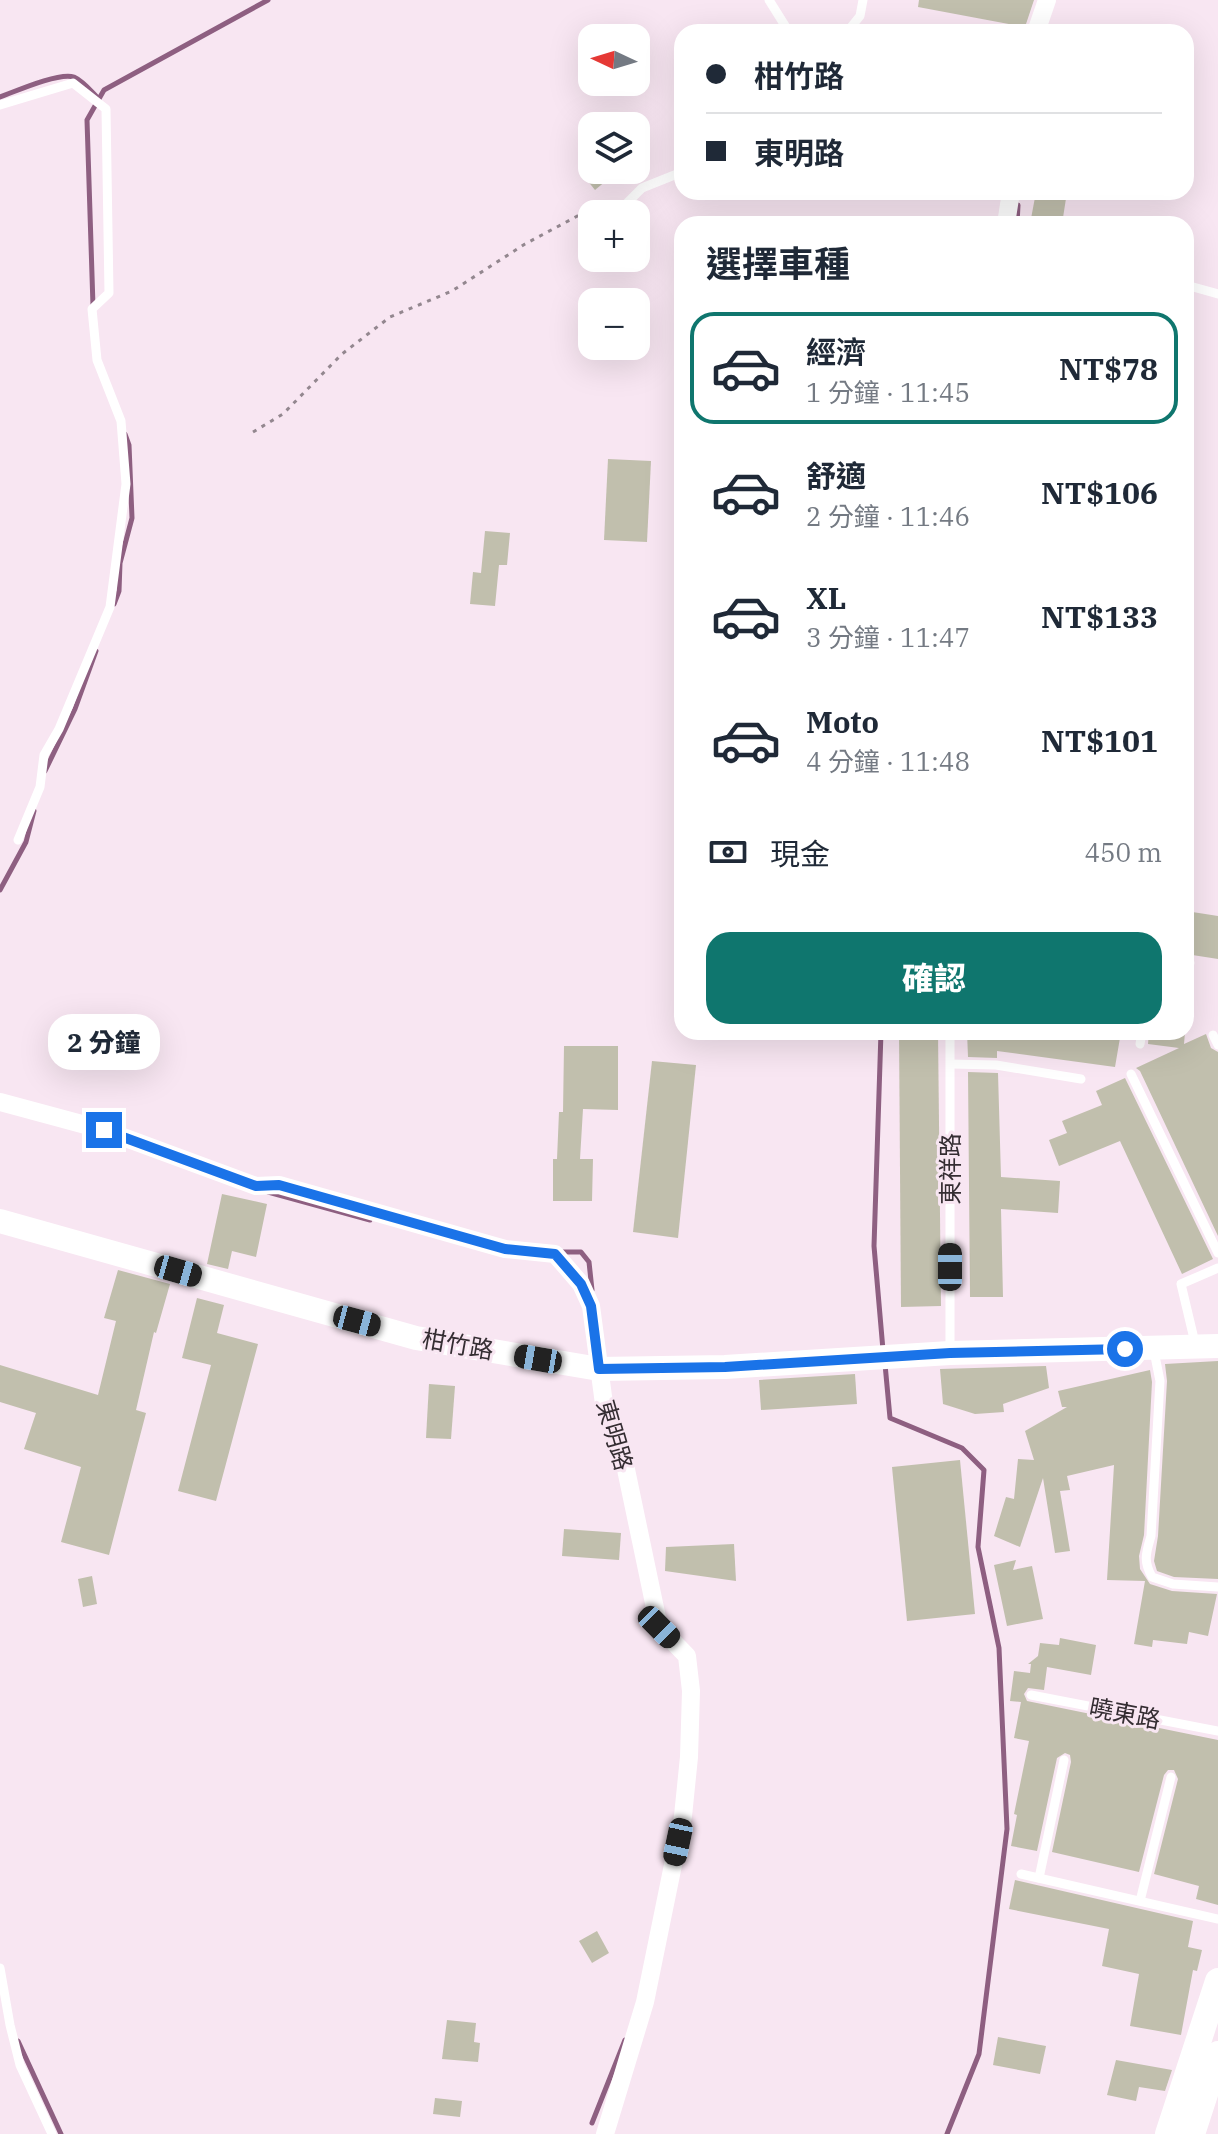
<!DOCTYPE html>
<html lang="zh-TW">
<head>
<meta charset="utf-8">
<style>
	body { margin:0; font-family:"IBM Plex Serif","Noto Sans TC",serif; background:#f2f2f3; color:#1f2937; height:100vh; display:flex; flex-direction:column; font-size:30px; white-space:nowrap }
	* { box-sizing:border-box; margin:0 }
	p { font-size:26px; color:#747a83 }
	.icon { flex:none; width:44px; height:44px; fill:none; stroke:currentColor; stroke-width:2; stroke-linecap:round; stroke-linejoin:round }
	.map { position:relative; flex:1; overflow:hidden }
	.drawer { position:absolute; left:674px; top:216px; width:520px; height:824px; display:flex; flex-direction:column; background:#fff; border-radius:24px; box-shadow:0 8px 32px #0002 }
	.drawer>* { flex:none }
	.banner { position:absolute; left:674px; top:24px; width:520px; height:176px; border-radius:24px; box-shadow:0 8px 32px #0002; display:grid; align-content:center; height:176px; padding:0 32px; background:#fff }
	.needle { width:52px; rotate:274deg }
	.controls { position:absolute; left:578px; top:24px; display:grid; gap:16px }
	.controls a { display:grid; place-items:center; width:72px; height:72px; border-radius:16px; background:#fff; box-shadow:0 8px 32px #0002; font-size:40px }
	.end { position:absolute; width:36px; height:36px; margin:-18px; border:10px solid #1a73e8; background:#fff; box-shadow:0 0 0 4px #fff }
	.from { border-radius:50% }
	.bubble { position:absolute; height:56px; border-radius:24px; background:#fff; box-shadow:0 8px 32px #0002; font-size:26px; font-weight:800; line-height:56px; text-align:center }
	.car { position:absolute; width:24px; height:48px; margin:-24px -12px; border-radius:10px; box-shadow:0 0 6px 2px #0007; background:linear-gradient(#222 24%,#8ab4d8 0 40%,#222 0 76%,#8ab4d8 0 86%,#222 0) }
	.banner b { display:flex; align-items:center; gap:28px; height:76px; font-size:30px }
	.banner b+b { border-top:2px solid #e0e1e3 }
	.banner i { width:20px; height:20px; background:#1f2937 }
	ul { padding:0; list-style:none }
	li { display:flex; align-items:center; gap:24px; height:112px; margin:0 16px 12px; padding:0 16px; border:4px solid transparent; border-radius:24px }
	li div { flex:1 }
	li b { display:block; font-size:30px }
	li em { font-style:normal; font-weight:800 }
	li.on { border-color:#0f766e }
	li>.icon { width:72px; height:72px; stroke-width:1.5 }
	h2 { padding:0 32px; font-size:36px; line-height:96px }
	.pay { display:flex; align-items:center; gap:20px; height:88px; padding:0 32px; font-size:30px }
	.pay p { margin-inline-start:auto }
	.cta { display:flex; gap:16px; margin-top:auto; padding:16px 32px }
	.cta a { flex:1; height:92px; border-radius:24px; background:#0f766e; color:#fff; font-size:32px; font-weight:800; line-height:92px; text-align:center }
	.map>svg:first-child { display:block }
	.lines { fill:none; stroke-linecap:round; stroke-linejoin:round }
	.stream { stroke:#8e5f81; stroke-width:5 }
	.building { fill:#c1bfad }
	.path { stroke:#93878f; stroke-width:3; stroke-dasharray:4 6; stroke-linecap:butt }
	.service { stroke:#fff; stroke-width:9 }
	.minor { stroke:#fff; stroke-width:18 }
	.tertiary { stroke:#fff; stroke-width:24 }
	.secondary { stroke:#fff; stroke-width:26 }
	.route { stroke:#1a73e8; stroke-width:10 }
	.labels { text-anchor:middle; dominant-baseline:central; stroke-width:6; stroke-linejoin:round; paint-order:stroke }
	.street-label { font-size:24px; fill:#342d32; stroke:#f8e6f2 }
</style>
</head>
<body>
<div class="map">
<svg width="1218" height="2134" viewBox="0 0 1218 2134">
	<rect width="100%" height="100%" fill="#f8e6f2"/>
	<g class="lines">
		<g class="stream">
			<path d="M 0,97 C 16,91 59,72 74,77 C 83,81 91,91 98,98"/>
			<path d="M 1017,224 L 1018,205"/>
			<path d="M 93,306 L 87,120 L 104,90 L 268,0"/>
			<path d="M 114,604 L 119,591 L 120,563 L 132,518 L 129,445 L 125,434"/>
			<path d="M 45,771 L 75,709 L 96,651"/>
			<path d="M 0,890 L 26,842 L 34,811"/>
			<path d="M 881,1032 L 874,1246 L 883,1350"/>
			<path d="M 268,1192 L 370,1220"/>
			<path d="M 560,1252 L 581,1252 L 589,1262 L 592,1290"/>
			<path d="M 885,1364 L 890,1418 L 962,1448 L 984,1470 L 978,1547 L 999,1648 L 1007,1829 L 979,2054 L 947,2134"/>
			<path d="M 18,2041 L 61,2134"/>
			<path d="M 592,2123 L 625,2040"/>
		</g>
	</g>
	<g class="building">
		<path d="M 919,0 L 1034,0 L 1025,27 L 918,7 Z"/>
		<path d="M 579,170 L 619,170 L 595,190 Z"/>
		<path d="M 1036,192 L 1067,192 L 1062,224 L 1030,224 Z"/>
		<path d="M 608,459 L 651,461 L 647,542 L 604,540 Z"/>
		<path d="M 485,531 L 510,533 L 507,565 L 499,565 L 495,606 L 470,604 L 473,572 L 481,573 Z"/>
		<path d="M 1186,911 L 1218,916 L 1218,959 L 1186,954 Z"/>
		<path d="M 899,1032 L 938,1032 L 941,1306 L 901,1307 Z"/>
		<path d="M 967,1032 L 1121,1032 L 1115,1067 L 997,1051 L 997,1058 L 968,1057 Z"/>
		<path d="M 1149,1032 L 1185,1032 L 1184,1044 L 1206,1034 L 1211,1048 L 1218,1052 L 1218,1236 L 1140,1071 L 1136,1068 L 1179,1048 L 1148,1044 Z"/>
		<path d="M 564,1046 L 618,1046 L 618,1110 L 583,1109 L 580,1159 L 593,1159 L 592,1201 L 553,1201 L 553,1159 L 557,1159 L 559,1112 L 563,1112 Z"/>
		<path d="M 652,1061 L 696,1065 L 678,1238 L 633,1232 Z"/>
		<path d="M 968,1072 L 998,1073 L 1001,1177 L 1060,1181 L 1058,1213 L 1001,1209 L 1003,1297 L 970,1297 Z"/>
		<path d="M 1125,1078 L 1213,1259 L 1182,1274 L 1120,1141 L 1059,1166 L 1049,1140 L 1067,1133 L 1062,1121 L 1102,1105 L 1096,1091 Z"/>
		<path d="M 222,1194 L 267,1204 L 256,1257 L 232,1251 L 228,1269 L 207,1264 Z"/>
		<path d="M 118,1270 L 170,1284 L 156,1333 L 154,1332 L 136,1410 L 146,1413 L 109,1555 L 61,1542 L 81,1467 L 24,1449 L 36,1413 L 0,1402 L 0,1365 L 98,1395 L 116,1321 L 104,1318 Z"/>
		<path d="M 197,1298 L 224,1305 L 217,1333 L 258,1344 L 216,1501 L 178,1491 L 211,1365 L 182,1358 Z"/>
		<path d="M 1218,1361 L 1218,1579 L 1174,1577 L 1157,1571 L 1154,1561 L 1158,1536 L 1167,1381 L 1165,1364 Z"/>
		<path d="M 1046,1366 L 1049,1388 L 1003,1404 L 1004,1412 L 975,1414 L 943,1404 L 940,1369 Z"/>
		<path d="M 1150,1370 L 1152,1382 L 1144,1535 L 1139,1556 L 1140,1569 L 1150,1584 L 1172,1591 L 1217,1594 L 1208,1636 L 1189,1632 L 1187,1644 L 1153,1640 L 1152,1647 L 1134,1644 L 1145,1581 L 1107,1580 L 1114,1465 L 1067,1476 L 1070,1490 L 1060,1491 L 1070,1551 L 1055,1553 L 1043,1478 L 1020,1547 L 994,1536 L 1006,1497 L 1014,1499 L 1018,1459 L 1034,1460 L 1025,1431 L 1067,1407 L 1062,1407 L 1058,1391 Z"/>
		<path d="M 855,1374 L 857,1404 L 761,1410 L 759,1380 Z"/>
		<path d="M 429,1384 L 455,1386 L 451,1439 L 426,1438 Z"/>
		<path d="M 960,1460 L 975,1614 L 907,1621 L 892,1467 Z"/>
		<path d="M 564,1529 L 621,1533 L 619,1560 L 562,1556 Z"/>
		<path d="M 734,1544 L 736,1581 L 665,1571 L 666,1547 Z"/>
		<path d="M 1016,1560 L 1013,1570 L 1032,1566 L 1043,1619 L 1007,1626 L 994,1565 Z"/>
		<path d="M 92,1576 L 97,1604 L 83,1607 L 78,1579 Z"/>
		<path d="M 1060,1638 L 1096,1645 L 1091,1675 L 1047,1667 L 1044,1690 L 1028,1688 L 1024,1694 L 1027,1701 L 1218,1740 L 1218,1905 L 1196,1899 L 1199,1886 L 1154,1874 L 1178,1779 L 1174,1770 L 1168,1770 L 1164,1775 L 1139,1872 L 1052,1852 L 1071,1762 L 1070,1755 L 1065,1753 L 1057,1758 L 1037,1851 L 1011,1846 L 1017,1815 L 1014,1814 L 1029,1741 L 1014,1738 L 1021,1702 L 1010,1701 L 1014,1671 L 1030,1673 L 1031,1664 L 1028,1664 L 1038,1656 L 1040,1643 L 1059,1645 Z"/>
		<path d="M 1015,1880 L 1193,1921 L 1188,1947 L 1202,1950 L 1197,1971 L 1193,1970 L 1181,2035 L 1130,2026 L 1139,1974 L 1102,1966 L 1109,1929 L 1009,1909 Z"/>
		<path d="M 597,1931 L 609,1953 L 592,1963 L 579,1941 Z"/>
		<path d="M 447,2020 L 476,2023 L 474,2042 L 480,2043 L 478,2062 L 442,2059 Z"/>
		<path d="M 998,2037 L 1046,2046 L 1040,2074 L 993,2065 Z"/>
		<path d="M 1116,2060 L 1172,2070 L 1165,2091 L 1139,2087 L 1136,2101 L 1107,2095 Z"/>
		<path d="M 435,2098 L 462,2101 L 460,2117 L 433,2114 Z"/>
	</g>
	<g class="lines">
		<path class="path" d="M 253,432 L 283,414 L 342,354 L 390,317 L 452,291 L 525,244 L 600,204 L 608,203"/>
		<g class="service">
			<path d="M 769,0 L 789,32"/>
			<path d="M 847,32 L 860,16 L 863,0"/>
			<path d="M 0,105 L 73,83 L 106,109 L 109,293 L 92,309 L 97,360 L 121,421 L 126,484 L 110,607 L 59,729 L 44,755 L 40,787 L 18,840"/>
			<path d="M 617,213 L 642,188 L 682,172"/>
			<path d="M 1186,285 L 1218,294"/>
			<path d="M 1186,963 L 1190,963"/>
			<path d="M 950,1032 L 950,1350"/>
			<path d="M 1213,1035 L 1218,1045"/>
			<path d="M 1140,1044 L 1142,1032"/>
			<path d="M 951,1064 L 996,1065 L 1081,1079"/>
			<path d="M 1131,1074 L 1218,1253"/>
			<path d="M 1195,1343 L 1181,1284 L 1218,1268"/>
			<path d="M 1154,1351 L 1160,1381 L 1151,1536 C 1146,1553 1143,1561 1152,1577 L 1173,1584 L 1218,1587"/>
			<path d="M 1031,1695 L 1218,1731"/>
			<path d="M 1021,1874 L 1218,1919"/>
			<path d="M 1039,1878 L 1064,1760"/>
			<path d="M 1140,1901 L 1171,1777"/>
			<path d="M 0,1968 L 10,2025 L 20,2065 L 52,2134"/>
		</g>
		<g class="minor">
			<path d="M 1036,32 L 1047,0"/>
			<path d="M 1006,224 L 1011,192"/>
			<path d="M 0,1102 L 104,1130 L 256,1186 L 279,1185 L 505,1249 L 555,1254 L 581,1284 L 591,1306 L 604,1404 L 619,1436 L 659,1627 L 687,1656 L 691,1691 L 689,1757 L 683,1816 L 645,2002 L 605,2134"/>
		</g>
		<path class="tertiary" d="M 0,1221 L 416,1338 L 599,1369 L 725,1367 L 950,1353 L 1218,1346"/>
		<g class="secondary">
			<path d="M 1168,2134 L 1218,1981"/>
			<path d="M 1192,2134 L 1218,2054"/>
		</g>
	</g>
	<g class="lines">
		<path class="route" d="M 104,1130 L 256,1186 L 279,1185 L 505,1249 L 555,1254 L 581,1284 L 591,1306 L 599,1369 L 725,1367 L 950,1353 L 1125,1349"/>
	</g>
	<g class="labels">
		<g class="street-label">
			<text transform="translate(950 1169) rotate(-90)">東祥路</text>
			<text transform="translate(458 1344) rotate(10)">柑竹路</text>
			<text transform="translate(615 1435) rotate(74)">東明路</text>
			<text transform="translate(1125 1713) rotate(11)">曉東路</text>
		</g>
	</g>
</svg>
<div class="controls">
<a><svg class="needle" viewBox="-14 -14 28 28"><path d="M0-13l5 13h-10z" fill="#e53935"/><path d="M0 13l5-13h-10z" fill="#747a83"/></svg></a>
<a><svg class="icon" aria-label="layers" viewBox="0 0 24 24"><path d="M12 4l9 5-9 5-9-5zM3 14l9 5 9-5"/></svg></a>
<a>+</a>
<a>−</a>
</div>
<i class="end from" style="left:1125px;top:1349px"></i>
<i class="end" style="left:104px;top:1130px"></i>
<div class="bubble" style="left:48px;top:1014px;width:112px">2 分鐘</div>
<i class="car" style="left:950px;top:1267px;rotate:0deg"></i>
<i class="car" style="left:178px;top:1271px;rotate:106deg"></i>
<i class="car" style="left:357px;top:1321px;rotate:105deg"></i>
<i class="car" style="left:538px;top:1359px;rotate:280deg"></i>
<i class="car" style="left:659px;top:1627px;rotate:135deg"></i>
<i class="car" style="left:678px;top:1842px;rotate:192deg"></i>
<div class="banner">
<b><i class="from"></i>柑竹路</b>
<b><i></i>東明路</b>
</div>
<section class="drawer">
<h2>選擇車種</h2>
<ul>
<li class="on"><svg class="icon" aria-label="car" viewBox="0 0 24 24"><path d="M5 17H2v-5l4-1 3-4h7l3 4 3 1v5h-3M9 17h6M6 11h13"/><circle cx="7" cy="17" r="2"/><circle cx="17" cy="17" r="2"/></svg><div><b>經濟</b><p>1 分鐘 · 11:45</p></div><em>NT$78</em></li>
<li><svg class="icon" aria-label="car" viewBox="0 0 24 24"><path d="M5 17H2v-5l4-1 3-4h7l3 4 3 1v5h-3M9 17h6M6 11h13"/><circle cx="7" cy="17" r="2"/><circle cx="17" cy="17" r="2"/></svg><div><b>舒適</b><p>2 分鐘 · 11:46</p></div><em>NT$106</em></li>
<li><svg class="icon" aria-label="car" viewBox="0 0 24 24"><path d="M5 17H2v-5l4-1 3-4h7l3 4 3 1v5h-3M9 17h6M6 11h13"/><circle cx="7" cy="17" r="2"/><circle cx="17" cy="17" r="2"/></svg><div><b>XL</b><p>3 分鐘 · 11:47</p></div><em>NT$133</em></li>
<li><svg class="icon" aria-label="car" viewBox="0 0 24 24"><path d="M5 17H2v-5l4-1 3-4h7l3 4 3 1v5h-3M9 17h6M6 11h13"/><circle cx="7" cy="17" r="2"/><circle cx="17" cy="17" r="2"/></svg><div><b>Moto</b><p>4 分鐘 · 11:48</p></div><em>NT$101</em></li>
</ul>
<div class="pay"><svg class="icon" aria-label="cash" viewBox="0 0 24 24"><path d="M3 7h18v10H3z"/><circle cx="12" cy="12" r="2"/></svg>現金<p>450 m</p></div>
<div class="cta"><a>確認</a></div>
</section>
</div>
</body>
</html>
